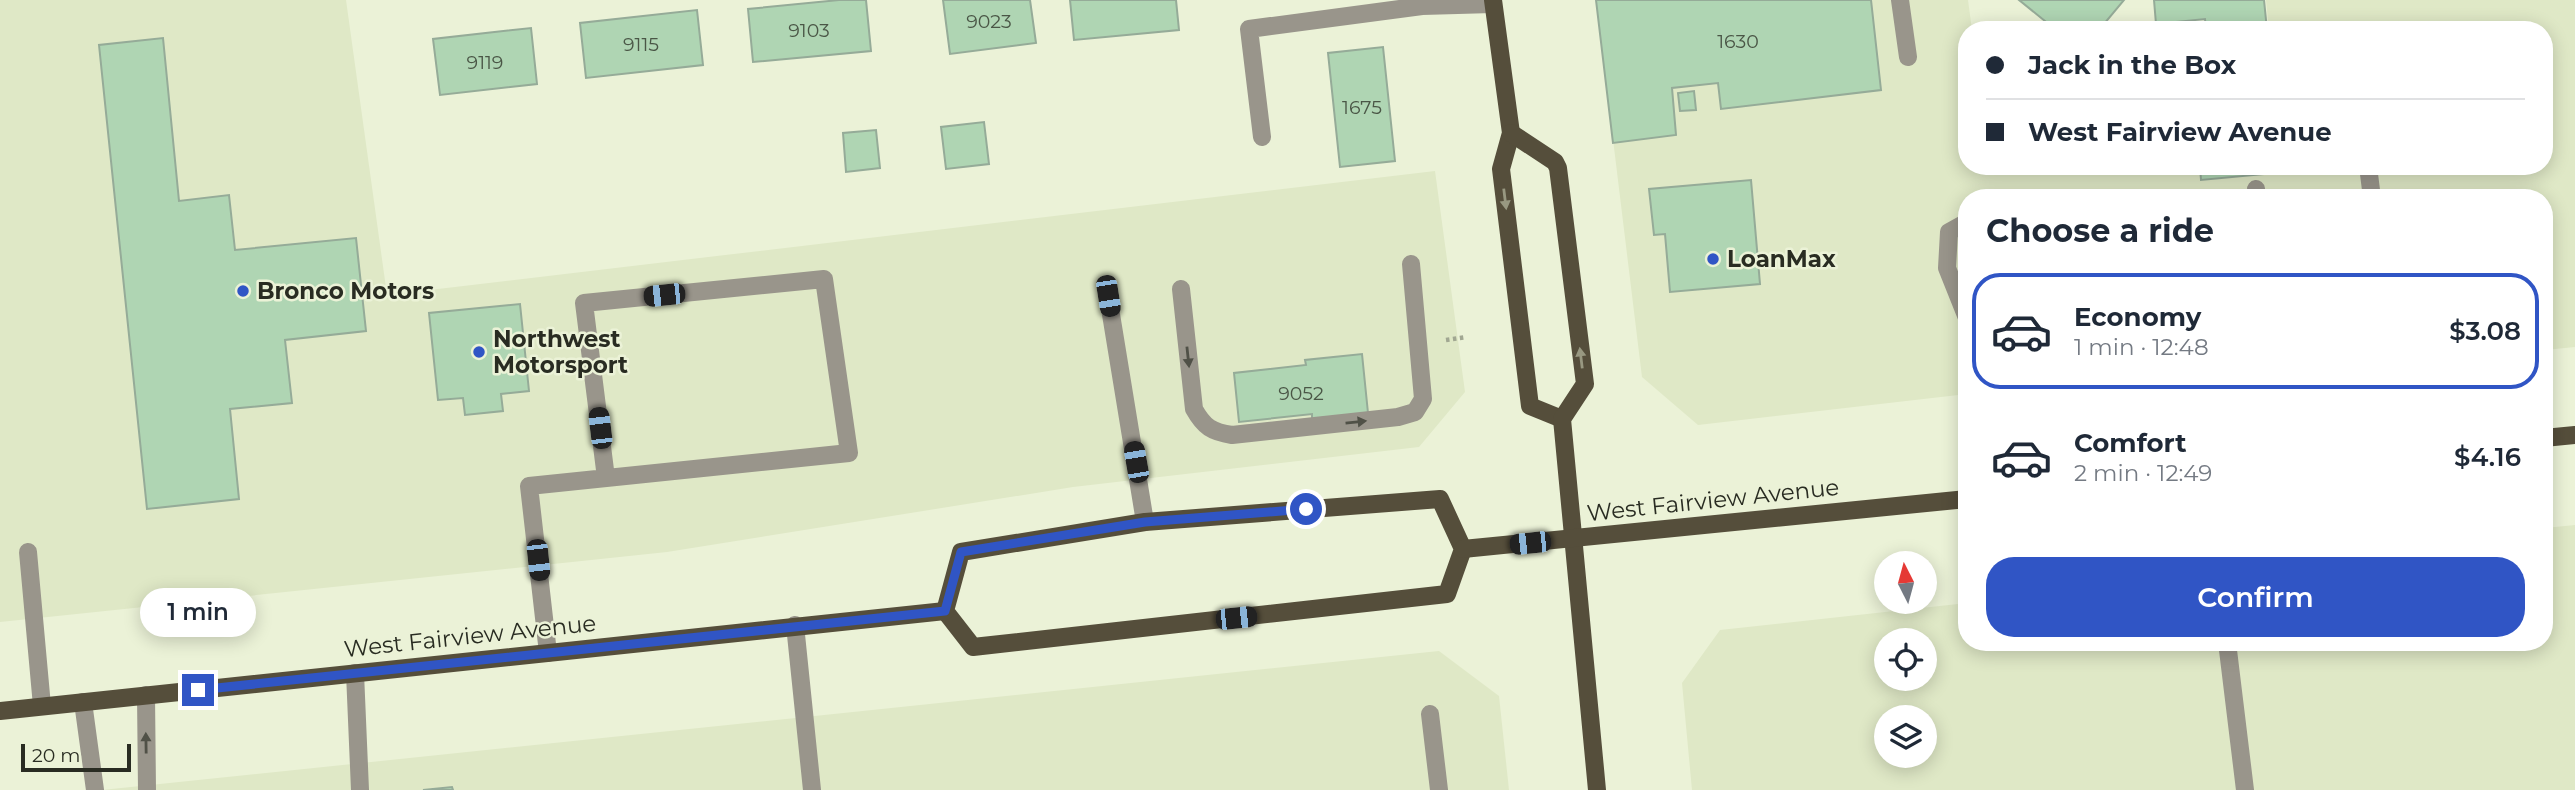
<!DOCTYPE html>
<html lang="en">
<head>
<meta charset="utf-8">
<style>
	body { margin:0; font-family:Montserrat,sans-serif; background:#f6f6f7; color:#1f2937; height:100vh; display:flex; flex-direction:column; font-size:26px; white-space:nowrap }
	* { box-sizing:border-box; margin:0 }
	p { font-size:23px; color:#747a83 }
	.icon { flex:none; width:38px; height:38px; fill:none; stroke:currentColor; stroke-width:2; stroke-linecap:round; stroke-linejoin:round }
	.map { position:relative; flex:1; overflow:hidden }
	.details { position:absolute; left:1958px; top:189px; width:595px; height:462px; display:flex; flex-direction:column; background:#fff; border-radius:28px; box-shadow:0 4px 18px #0003 }
	.details>* { flex:none }
	.hud { position:absolute; left:1958px; top:21px; width:595px; height:154px; border-radius:28px; box-shadow:0 4px 18px #0003; display:grid; align-content:center; height:154px; padding:0 28px; background:#fff }
	.needle { width:46px; rotate:354deg }
	.fabs { position:absolute; left:1874px; top:551px; display:grid; gap:14px }
	.fabs a { display:grid; place-items:center; width:63px; height:63px; border-radius:50%; background:#fff; box-shadow:0 4px 18px #0003; font-size:35px }
	.scale { position:absolute; left:21px; bottom:18px; width:110px; box-sizing:border-box; padding-left:7px; border:4px solid #292c22; border-top:0; font-size:19px; line-height:24px; white-space:nowrap; color:#292c22; -webkit-text-stroke:5px #ebf2d7; paint-order:stroke }
	.end { position:absolute; width:32px; height:32px; margin:-16px; border:9px solid #3055c5; background:#fff; box-shadow:0 0 0 4px #fff }
	.from { border-radius:50% }
	.bubble { position:absolute; height:49px; border-radius:24px; background:#fff; box-shadow:0 4px 18px #0003; font-size:23px; font-weight:600; line-height:49px; text-align:center }
	.car { position:absolute; width:21px; height:42px; margin:-21px -10px; border-radius:9px; box-shadow:0 0 5px 2px #0007; background:linear-gradient(#222 24%,#8ab4d8 0 40%,#222 0 76%,#8ab4d8 0 86%,#222 0) }
	.hud b { display:flex; align-items:center; gap:24px; height:66px; font-size:26px }
	.hud b+b { border-top:2px solid #e0e1e3 }
	.hud i { width:18px; height:18px; background:#1f2937 }
	ul { padding:0; list-style:none }
	li { display:flex; align-items:center; gap:21px; height:116px; margin:0 14px 10px; padding:0 14px; border:4px solid transparent; border-radius:28px }
	li div { flex:1 }
	li b { display:block; font-size:26px }
	li em { font-style:normal; font-weight:600 }
	li.selected { border-color:#3055c5 }
	li>.icon { width:63px; height:63px; stroke-width:1.5 }
	h2 { padding:0 28px; font-size:32px; line-height:84px }
	.primary-button { display:flex; gap:14px; margin-top:auto; padding:14px 28px }
	.primary-button a { flex:1; height:80px; border-radius:28px; background:#3055c5; color:#fff; font-size:28px; font-weight:600; line-height:80px; text-align:center }
	.map>svg:first-child { display:block }
	.built { fill:#dfe8c6; fill-rule:evenodd }
	.building { fill:#afd5b3; stroke:#95ab98; stroke-width:2 }
	.lines { fill:none; stroke-linecap:round; stroke-linejoin:round }
	.path { stroke:#a1a792; stroke-width:4.5; stroke-dasharray:3.5 3.5; stroke-linecap:butt }
	.minor { stroke:#99958b; stroke-width:18 }
	.major { stroke:#554e3b; stroke-width:18 }
	.oneway { fill:#989881 }
	.oneway2 { fill:#505147 }
	.route { stroke:#3055c5; stroke-width:9 }
	.poi-dot { fill:#3055c5; stroke:#ebf2d7; stroke-width:2.5 }
	.labels { text-anchor:middle; dominant-baseline:central; stroke-width:5; stroke-linejoin:round; paint-order:stroke }
	.number-label { font-size:19px; fill:#4a5646 }
	.poi-label { font-size:23px; font-weight:bold; fill:#292c22; stroke:#ebf2d7; text-anchor:start }
	.street-label { font-size:23px; fill:#292c22; stroke:#ebf2d7 }
</style>
</head>
<body>
<div class="map">
<svg width="2575" height="790" viewBox="0 0 2575 790">
	<rect width="100%" height="100%" fill="#ebf2d7"/>
	<g class="built">
		<path d="M 0,0 L 346,0 L 387,295 L 1435,171 L 1465,392 L 1419,447 L 1073,487 L 667,552 L 0,622 Z"/>
		<path d="M 1596,0 L 1968,0 L 1972,30 L 1967,30 L 1967,166 L 2544,166 L 2544,30 L 2269,30 L 2266,0 L 2575,0 L 2575,347 L 2545,350 L 2544,198 L 1967,198 L 1967,394 L 1698,425 L 1642,377 Z"/>
		<path d="M 2575,525 L 2575,790 L 1692,790 L 1682,683 L 1720,630 L 1967,603 L 1967,642 L 2544,642 L 2545,528 ZM 1886,640 L 1925,640 L 1925,679 L 1886,679 ZM 1886,718 L 1925,718 L 1925,756 L 1886,756 Z"/>
		<path d="M 1439,651 L 1499,696 L 1509,790 L 102,790 Z"/>
	</g>
	<g class="building">
		<path d="M 839,0 L 866,0 L 871,51 L 753,62 L 748,9 Z"/>
		<path d="M 943,0 L 1030,0 L 1036,43 L 950,54 Z"/>
		<path d="M 1070,0 L 1176,0 L 1179,30 L 1074,40 Z"/>
		<path d="M 1596,0 L 1871,0 L 1881,90 L 1721,109 L 1718,83 L 1672,88 L 1676,135 L 1613,143 Z"/>
		<path d="M 2019,0 L 2124,0 L 2099,30 L 2056,30 Z"/>
		<path d="M 2154,0 L 2264,0 L 2267,30 L 2206,30 L 2205,19 L 2156,24 Z"/>
		<path d="M 697,10 L 703,65 L 586,78 L 580,23 Z"/>
		<path d="M 531,28 L 537,84 L 440,95 L 433,39 Z"/>
		<path d="M 163,38 L 179,201 L 229,195 L 235,250 L 356,238 L 366,331 L 285,340 L 292,403 L 230,409 L 239,499 L 147,509 L 99,45 Z"/>
		<path d="M 1383,47 L 1395,161 L 1340,167 L 1328,53 Z"/>
		<path d="M 1694,91 L 1696,110 L 1680,111 L 1678,93 Z"/>
		<path d="M 984,122 L 989,164 L 946,169 L 941,127 Z"/>
		<path d="M 876,130 L 880,168 L 846,172 L 843,133 Z"/>
		<path d="M 2176,166 L 2338,166 L 2338,167 L 2201,180 L 2200,167 L 2176,170 Z"/>
		<path d="M 1751,180 L 1760,284 L 1670,292 L 1665,234 L 1654,235 L 1649,189 Z"/>
		<path d="M 520,304 L 529,391 L 501,394 L 503,411 L 465,415 L 463,398 L 438,400 L 429,313 Z"/>
		<path d="M 1362,354 L 1368,413 L 1312,419 L 1312,414 L 1239,422 L 1234,373 L 1306,365 L 1305,360 Z"/>
		<path d="M 452,787 L 453,790 L 423,790 Z"/>
	</g>
	<g class="lines">
		<path class="path" d="M 1446,340 L 1466,337"/>
		<g class="minor">
			<path d="M 1900,0 L 1908,57"/>
			<path d="M 1262,137 L 1249,29 L 1422,6 L 1493,4"/>
			<path d="M 2368,166 L 2372,198"/>
			<path d="M 2256,189 L 2257,198"/>
			<path d="M 1967,222 L 1949,232 L 1947,268 L 1967,318"/>
			<path d="M 1181,289 L 1194,409 C 1204,427 1212,432 1232,435 L 1398,417 L 1415,412 L 1423,399 L 1411,264"/>
			<path d="M 1108,296 L 1145,522"/>
			<path d="M 28,552 L 42,706"/>
			<path d="M 795,625 L 812,790"/>
			<path d="M 2227,642 L 2245,790"/>
			<path d="M 548,653 L 529,486 L 849,453 L 824,279 L 584,303 L 606,478"/>
			<path d="M 355,673 L 360,790"/>
			<path d="M 146,695 L 147,790"/>
			<path d="M 83,702 L 95,790"/>
			<path d="M 1430,714 L 1439,790"/>
		</g>
		<g class="major">
			<path d="M 1493,0 L 1511,133 L 1501,169 L 1530,406 L 1562,419"/>
			<path d="M 1511,133 L 1555,162 L 1558,168 L 1585,384 L 1562,419 L 1597,790"/>
			<path d="M 2544,438 L 2575,435"/>
			<path d="M 1440,499 L 1463,549 L 1447,594 L 973,647 L 945,611 L 961,552 L 1145,522 Z"/>
			<path d="M 1463,549 L 1967,499"/>
			<path d="M 0,711 L 945,611"/>
		</g>
	</g>
	<defs><path id="oneway-solid" d="M-6-.8H1V-3.2L6.5 0L1 3.2V.8H-6Z" transform="scale(1.75)"/></defs>
	<g class="oneway">
		<use href="#oneway-solid" transform="translate(1505 199) rotate(83)"/>
		<use href="#oneway-solid" transform="translate(1581 358) rotate(-97)"/>
	</g>
	<g class="oneway2">
		<use href="#oneway-solid" transform="translate(1188 357) rotate(84)"/>
		<use href="#oneway-solid" transform="translate(1356 422) rotate(-6)"/>
		<use href="#oneway-solid" transform="translate(146 743) rotate(-91)"/>
	</g>
	<g class="lines">
		<path class="route" d="M 198,690 L 945,611 L 961,552 L 1145,522 L 1306,509"/>
	</g>
	<g class="poi-dot">
		<circle cx="1713" cy="259" r="7"/>
		<circle cx="243" cy="291" r="7"/>
		<circle cx="479" cy="352" r="7"/>
	</g>
	<g class="labels">
		<g class="number-label">
			<text x="989" y="21">9023</text>
			<text x="809" y="30">9103</text>
			<text x="1738" y="41">1630</text>
			<text x="641" y="44">9115</text>
			<text x="485" y="62">9119</text>
			<text x="1362" y="107">1675</text>
			<text x="1301" y="393">9052</text>
		</g>
		<g class="poi-label">
			<text x="1727" y="259">LoanMax</text>
			<text x="257" y="291">Bronco Motors</text>
			<text x="493" y="339">Northwest<tspan x="493" dy="26">Motorsport</tspan></text>
		</g>
		<g class="street-label">
			<text transform="translate(1713 500) rotate(-6)">West Fairview Avenue</text>
			<text transform="translate(470 636) rotate(-6)">West Fairview Avenue</text>
		</g>
	</g>
</svg>
<div class="fabs">
<a><svg class="needle" viewBox="-14 -14 28 28"><path d="M0-13l5 13h-10z" fill="#e53935"/><path d="M0 13l5-13h-10z" fill="#747a83"/></svg></a>
<a><svg class="icon" aria-label="locate" viewBox="0 0 24 24"><circle cx="12" cy="12" r="6"/><path d="M12 2v4M12 18v4M2 12h4M18 12h4"/></svg></a>
<a><svg class="icon" aria-label="layers" viewBox="0 0 24 24"><path d="M12 4l9 5-9 5-9-5zM3 14l9 5 9-5"/></svg></a>
</div>
<div class="scale">20 m</div>
<i class="end from" style="left:1306px;top:509px"></i>
<i class="end" style="left:198px;top:690px"></i>
<div class="bubble" style="left:140px;top:588px;width:116px">1 min</div>
<i class="car" style="left:664px;top:295px;rotate:264deg"></i>
<i class="car" style="left:1108px;top:296px;rotate:171deg"></i>
<i class="car" style="left:600px;top:428px;rotate:353deg"></i>
<i class="car" style="left:1136px;top:462px;rotate:350deg"></i>
<i class="car" style="left:1530px;top:543px;rotate:264deg"></i>
<i class="car" style="left:538px;top:560px;rotate:174deg"></i>
<i class="car" style="left:1236px;top:618px;rotate:84deg"></i>
<div class="hud">
<b><i class="from"></i>Jack in the Box</b>
<b><i></i>West Fairview Avenue</b>
</div>
<section class="details">
<h2>Choose a ride</h2>
<ul>
<li class="selected"><svg class="icon" aria-label="car" viewBox="0 0 24 24"><path d="M5 17H2v-5l4-1 3-4h7l3 4 3 1v5h-3M9 17h6M6 11h13"/><circle cx="7" cy="17" r="2"/><circle cx="17" cy="17" r="2"/></svg><div><b>Economy</b><p>1 min · 12:48</p></div><em>$3.08</em></li>
<li><svg class="icon" aria-label="car" viewBox="0 0 24 24"><path d="M5 17H2v-5l4-1 3-4h7l3 4 3 1v5h-3M9 17h6M6 11h13"/><circle cx="7" cy="17" r="2"/><circle cx="17" cy="17" r="2"/></svg><div><b>Comfort</b><p>2 min · 12:49</p></div><em>$4.16</em></li>
</ul>
<div class="primary-button"><a>Confirm</a></div>
</section>
</div>
</body>
</html>
